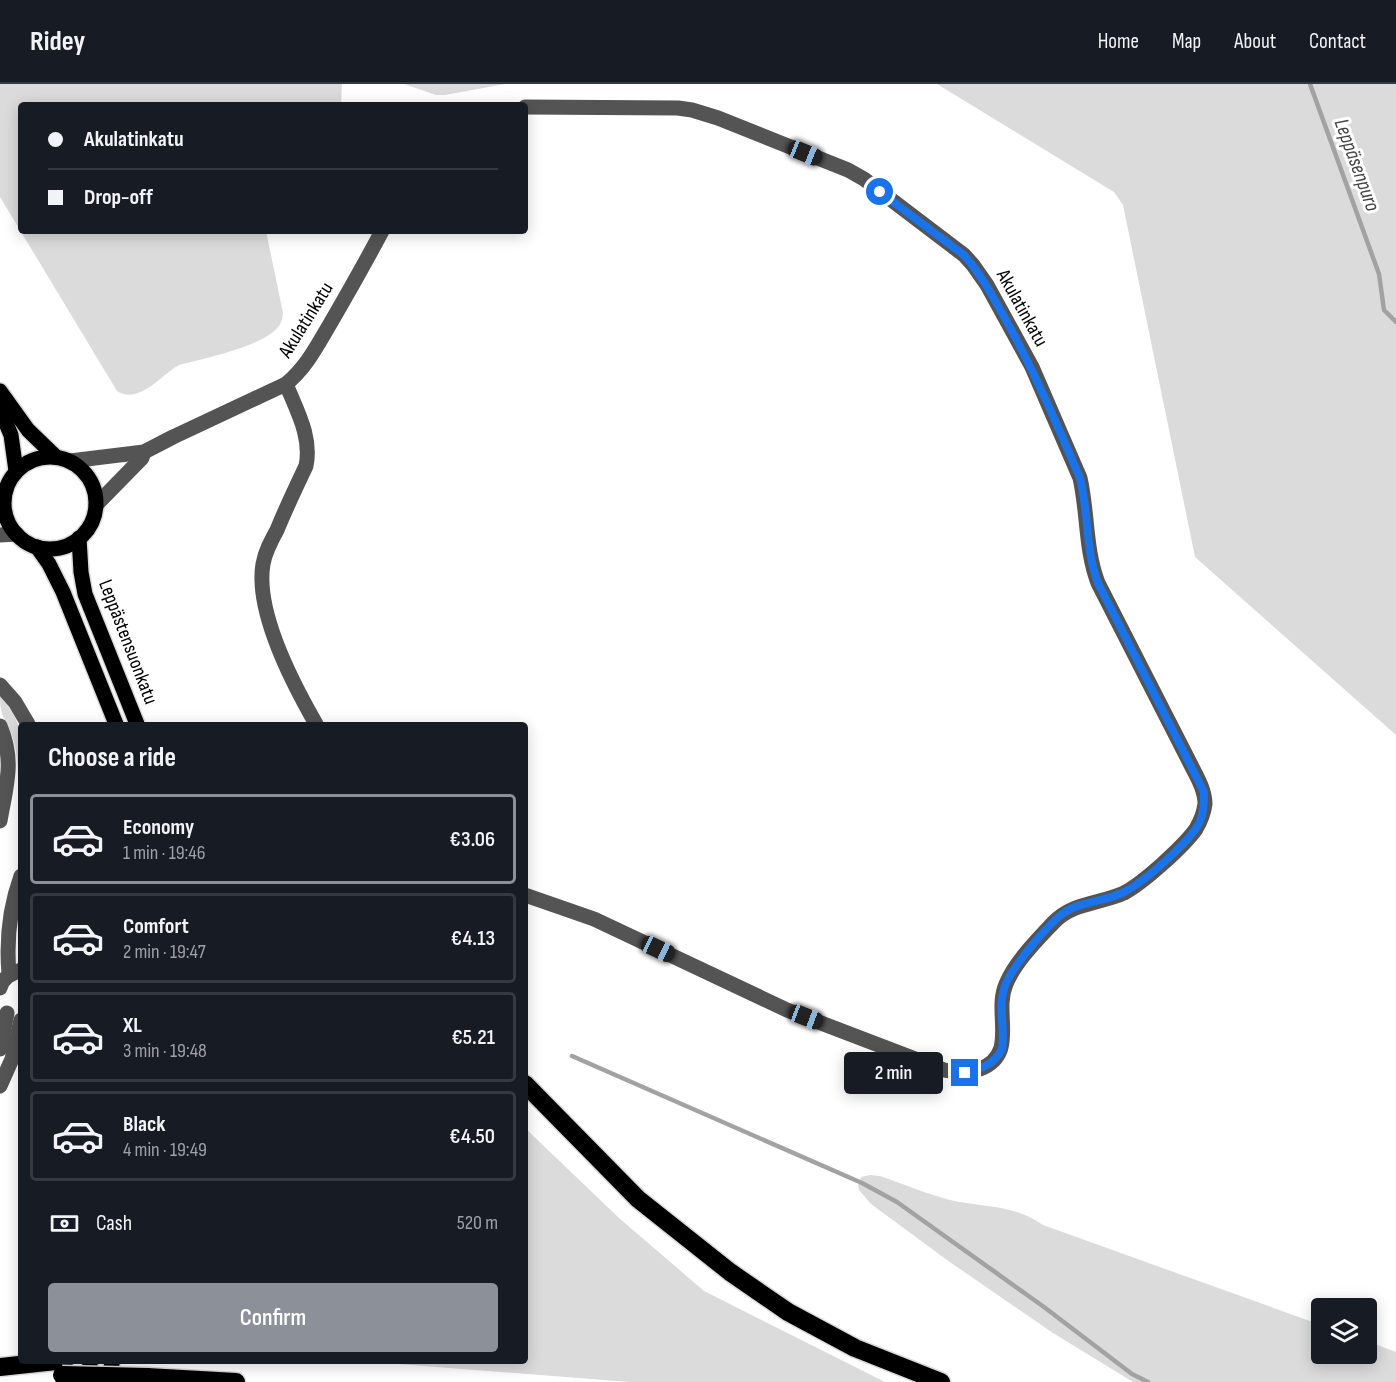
<!DOCTYPE html>
<html lang="en">
<head>
<meta charset="utf-8">
<style>
	body { margin:0; font-family:"Sofia Sans Condensed",sans-serif; background:#20242c; color:#f1f3f6; height:100vh; display:flex; flex-direction:column; font-size:22px; white-space:nowrap }
	* { box-sizing:border-box; margin:0 }
	p { font-size:20px; color:#9ea1a6 }
	.icon { flex:none; width:33px; height:33px; fill:none; stroke:currentColor; stroke-width:2; stroke-linecap:round; stroke-linejoin:round }
	.map { position:relative; flex:1; overflow:hidden }
	.side { position:absolute; left:18px; top:638px; width:510px; height:642px; display:flex; flex-direction:column; background:#171b24; border-radius:6px; box-shadow:0 3px 15px #0003 }
	.side>* { flex:none }
	.guide { position:absolute; left:18px; top:18px; width:510px; height:132px; border-radius:6px; box-shadow:0 3px 15px #0003; display:grid; align-content:center; height:132px; padding:0 30px; background:#171b24 }
	.fabs { position:absolute; left:1311px; top:1214px; display:grid; gap:12px }
	.fabs a { display:grid; place-items:center; width:66px; height:66px; border-radius:6px; background:#171b24; box-shadow:0 3px 15px #0003; font-size:30px }
	.end { position:absolute; width:27px; height:27px; margin:-14px; border:8px solid #1a73e8; background:#fff; box-shadow:0 0 0 3px #fff }
	.from { border-radius:50% }
	.bubble { position:absolute; height:42px; border-radius:6px; background:#171b24; box-shadow:0 3px 15px #0003; font-size:20px; font-weight:600; line-height:42px; text-align:center }
	.car { position:absolute; width:18px; height:36px; margin:-18px -9px; border-radius:8px; box-shadow:0 0 4px 2px #0007; background:linear-gradient(#222 24%,#8ab4d8 0 40%,#222 0 76%,#8ab4d8 0 86%,#222 0) }
	.guide b { display:flex; align-items:center; gap:21px; height:57px; font-size:22px }
	.guide b+b { border-top:2px solid #363941 }
	.guide i { width:15px; height:15px; background:#f1f3f6 }
	ul { padding:0; list-style:none }
	li { display:flex; align-items:center; gap:18px; height:90px; margin:0 12px 9px; padding:0 18px; border:3px solid #363941; border-radius:6px }
	li div { flex:1 }
	li b { display:block; font-size:22px }
	li em { font-style:normal; font-weight:600 }
	li.selected { border-color:#8c9099 }
	li>.icon { width:54px; height:54px; stroke-width:1.5 }
	h2 { padding:0 30px; font-size:27px; line-height:72px }
	.pay { display:flex; align-items:center; gap:15px; height:66px; padding:0 30px; font-size:22px }
	.pay p { margin-inline-start:auto }
	.primary-button { display:flex; gap:12px; margin-top:auto; padding:12px 30px }
	.primary-button a { flex:1; height:69px; border-radius:6px; background:#8c9099; color:#fff; font-size:24px; font-weight:600; line-height:69px; text-align:center }
	header { display:flex; align-items:center; gap:36px; box-sizing:border-box; height:84px; padding:0 30px; background:#171b24; border-bottom:2px solid #363941 }
	header strong { font-size:28px }
	nav { display:flex; gap:33px; margin-inline-start:auto; font-size:21px }
	.map>svg:first-child { display:block }
	.green { fill:#dbdbdb }
	.lines { fill:none; stroke-linecap:round; stroke-linejoin:round }
	.stream { stroke:#a2a2a2; stroke-width:4.5 }
	.major-casing { stroke:#dbdbdb; stroke-width:18 }
	.highway-casing { stroke:#dbdbdb; stroke-width:21 }
	.minor { stroke:#545454; stroke-width:15 }
	.major { stroke:#000; stroke-width:15 }
	.highway { stroke:#000; stroke-width:18 }
	.highway-bridge-casing { stroke:#dbdbdb; stroke-width:21; stroke-linecap:butt }
	.highway-bridge { stroke:#000; stroke-width:18 }
	.route { stroke:#1a73e8; stroke-width:8 }
	.labels { text-anchor:middle; dominant-baseline:central; stroke-width:6; stroke-linejoin:round; paint-order:stroke }
	.street-label { font-size:20px; fill:#000; stroke:#fff }
	.water-label { font-size:21px; font-style:italic; fill:#434343; stroke:#fff }
</style>
</head>
<body>
<header>
<strong>Ridey</strong>
<nav><a>Home</a><a>Map</a><a>About</a><a>Contact</a></nav>
</header>
<div class="map">
<svg width="1396" height="1298" viewBox="0 0 1396 1298">
	<rect width="100%" height="100%" fill="#fff"/>
	<g class="green">
		<path d="M 0,0 L 342,0 L 341,21 L 21,21 L 21,147 L 266,147 L 283,229 C 282,232 283,235 281,238 C 273,261 201,275 179,281 C 161,291 139,321 117,307 L 0,113 Z"/>
		<path d="M 404,0 L 505,0 L 445,11 L 436,11 Z"/>
		<path d="M 937,0 L 1396,0 L 1396,651 L 1195,473 L 1123,121 L 1114,108 Z"/>
		<path d="M 0,612 C 25,641 21,653 21,688 L 18,687 C 17,674 16,661 11,649 C 4,632 0,632 0,612 Z"/>
		<path d="M 525,1044 L 619,1134 L 704,1207 L 885,1298 L 630,1298 L 398,1280 L 393,1277 L 525,1276 Z"/>
		<path d="M 870,1091 L 880,1092 C 903,1100 927,1110 950,1116 C 985,1124 1013,1120 1043,1141 L 1321,1241 L 1322,1269 L 1366,1269 L 1367,1257 L 1396,1268 L 1396,1298 L 1133,1298 L 1053,1249 L 947,1176 L 871,1120 L 859,1106 L 858,1101 L 861,1093 Z"/>
	</g>
	<g class="lines">
		<g class="stream">
			<path d="M 1310,0 L 1379,190 L 1384,226 L 1396,238"/>
			<path d="M 572,972 L 862,1099 L 897,1118 L 1044,1223 L 1132,1290 L 1148,1298"/>
		</g>
		<g class="major-casing">
			<g id="major">
				<path d="M 0,307 L 28,346 L 56,373"/>
				<path d="M 0,325 L 11,351 L 16,387"/>
				<circle cx="50" cy="419" r="46"/>
				<path d="M 79,454 L 81,488 L 85,510 L 137,640"/>
				<path d="M 37,463 L 49,480 L 63,508 L 116,640"/>
				<path d="M 86,1298 L 91,1276"/>
				<path d="M 107,1298 L 113,1276"/>
			</g>
		</g>
		<g class="highway-casing">
			<g id="highway">
				<path d="M 525,1000 L 638,1115 L 730,1188 L 788,1228 L 855,1264 L 941,1298"/>
				<path d="M 0,1283 L 65,1276"/>
				<path d="M 147,1293 L 236,1298"/>
			</g>
		</g>
		<g class="minor">
			<path d="M 525,23 L 678,24 L 692,26 L 718,34 L 848,86 L 864,95 L 964,171 L 973,181 L 987,201 L 1032,283 L 1080,394 C 1088,429 1085,465 1098,499 L 1191,681 C 1197,693 1205,706 1205,720 C 1204,728 1200,738 1196,745 C 1183,763 1143,799 1124,809 C 1100,820 1073,818 1053,839 C 1037,856 1015,878 1006,900 C 993,930 1019,970 980,985 C 968,989 957,989 944,986 L 787,926 L 594,835 L 525,811"/>
			<path d="M 286,300 C 297,327 312,353 306,382 C 296,403 286,424 277,446 C 271,457 265,468 263,480 C 255,527 293,600 316,640"/>
			<path d="M 70,377 L 144,368 L 173,353 L 286,300 C 306,284 317,262 330,240 C 348,209 365,179 382,147"/>
			<path d="M 0,412 L 6,406"/>
			<path d="M 96,421 L 142,374 L 144,368"/>
			<path d="M 0,451 L 17,450"/>
			<path d="M 0,601 L 15,618 L 28,640"/>
			<path d="M 0,642 C 15,677 6,702 0,737"/>
			<path d="M 9,890 C 6,855 9,825 21,792"/>
			<path d="M 0,904 C 3,893 11,890 21,886"/>
			<path d="M 0,965 L 7,929"/>
			<path d="M 0,1002 L 12,975 L 21,936"/>
		</g>
		<use href="#major" class="major"/>
		<use href="#highway" class="highway"/>
		<g class="highway-bridge-casing">
			<path id="highway-bridge" d="M 62,1291 L 147,1293"/>
		</g>
		<use href="#highway-bridge" class="highway-bridge"/>
	</g>
	<g class="lines">
		<path class="route" d="M 880,108 L 964,171 C 981,190 993,213 1006,236 C 1034,287 1057,340 1080,394 C 1089,429 1085,465 1098,499 L 1204,708 C 1204,717 1204,726 1201,735 C 1194,755 1142,800 1122,809 C 1103,818 1080,817 1062,830 C 1046,843 1016,879 1007,897 C 996,920 1006,942 1002,965 C 995,980 981,985 965,989"/>
	</g>
	<g class="labels">
		<g class="street-label">
			<text transform="translate(1022 224) rotate(61)">Akulatinkatu</text>
			<text transform="translate(306 236) rotate(-58)">Akulatinkatu</text>
			<text transform="translate(128 558) rotate(69)">Leppästensuonkatu</text>
		</g>
		<g class="water-label">
			<text transform="translate(1357 81) rotate(70)">Leppäsenpuro</text>
		</g>
	</g>
</svg>
<div class="fabs">
<a><svg class="icon" aria-label="layers" viewBox="0 0 24 24"><path d="M12 4l9 5-9 5-9-5zM3 14l9 5 9-5"/></svg></a>
</div>
<i class="end from" style="left:880px;top:108px"></i>
<i class="end" style="left:965px;top:989px"></i>
<div class="bubble" style="left:844px;top:968px;width:99px">2 min</div>
<i class="car" style="left:805px;top:69px;rotate:112deg"></i>
<i class="car" style="left:658px;top:865px;rotate:115deg"></i>
<i class="car" style="left:806px;top:933px;rotate:111deg"></i>
<div class="guide">
<b><i class="from"></i>Akulatinkatu</b>
<b><i></i>Drop-off</b>
</div>
<section class="side">
<h2>Choose a ride</h2>
<ul>
<li class="selected"><svg class="icon" aria-label="car" viewBox="0 0 24 24"><path d="M5 17H2v-5l4-1 3-4h7l3 4 3 1v5h-3M9 17h6M6 11h13"/><circle cx="7" cy="17" r="2"/><circle cx="17" cy="17" r="2"/></svg><div><b>Economy</b><p>1 min · 19:46</p></div><em>€3.06</em></li>
<li><svg class="icon" aria-label="car" viewBox="0 0 24 24"><path d="M5 17H2v-5l4-1 3-4h7l3 4 3 1v5h-3M9 17h6M6 11h13"/><circle cx="7" cy="17" r="2"/><circle cx="17" cy="17" r="2"/></svg><div><b>Comfort</b><p>2 min · 19:47</p></div><em>€4.13</em></li>
<li><svg class="icon" aria-label="car" viewBox="0 0 24 24"><path d="M5 17H2v-5l4-1 3-4h7l3 4 3 1v5h-3M9 17h6M6 11h13"/><circle cx="7" cy="17" r="2"/><circle cx="17" cy="17" r="2"/></svg><div><b>XL</b><p>3 min · 19:48</p></div><em>€5.21</em></li>
<li><svg class="icon" aria-label="car" viewBox="0 0 24 24"><path d="M5 17H2v-5l4-1 3-4h7l3 4 3 1v5h-3M9 17h6M6 11h13"/><circle cx="7" cy="17" r="2"/><circle cx="17" cy="17" r="2"/></svg><div><b>Black</b><p>4 min · 19:49</p></div><em>€4.50</em></li>
</ul>
<div class="pay"><svg class="icon" aria-label="cash" viewBox="0 0 24 24"><path d="M3 7h18v10H3z"/><circle cx="12" cy="12" r="2"/></svg>Cash<p>520 m</p></div>
<div class="primary-button"><a>Confirm</a></div>
</section>
</div>
</body>
</html>
